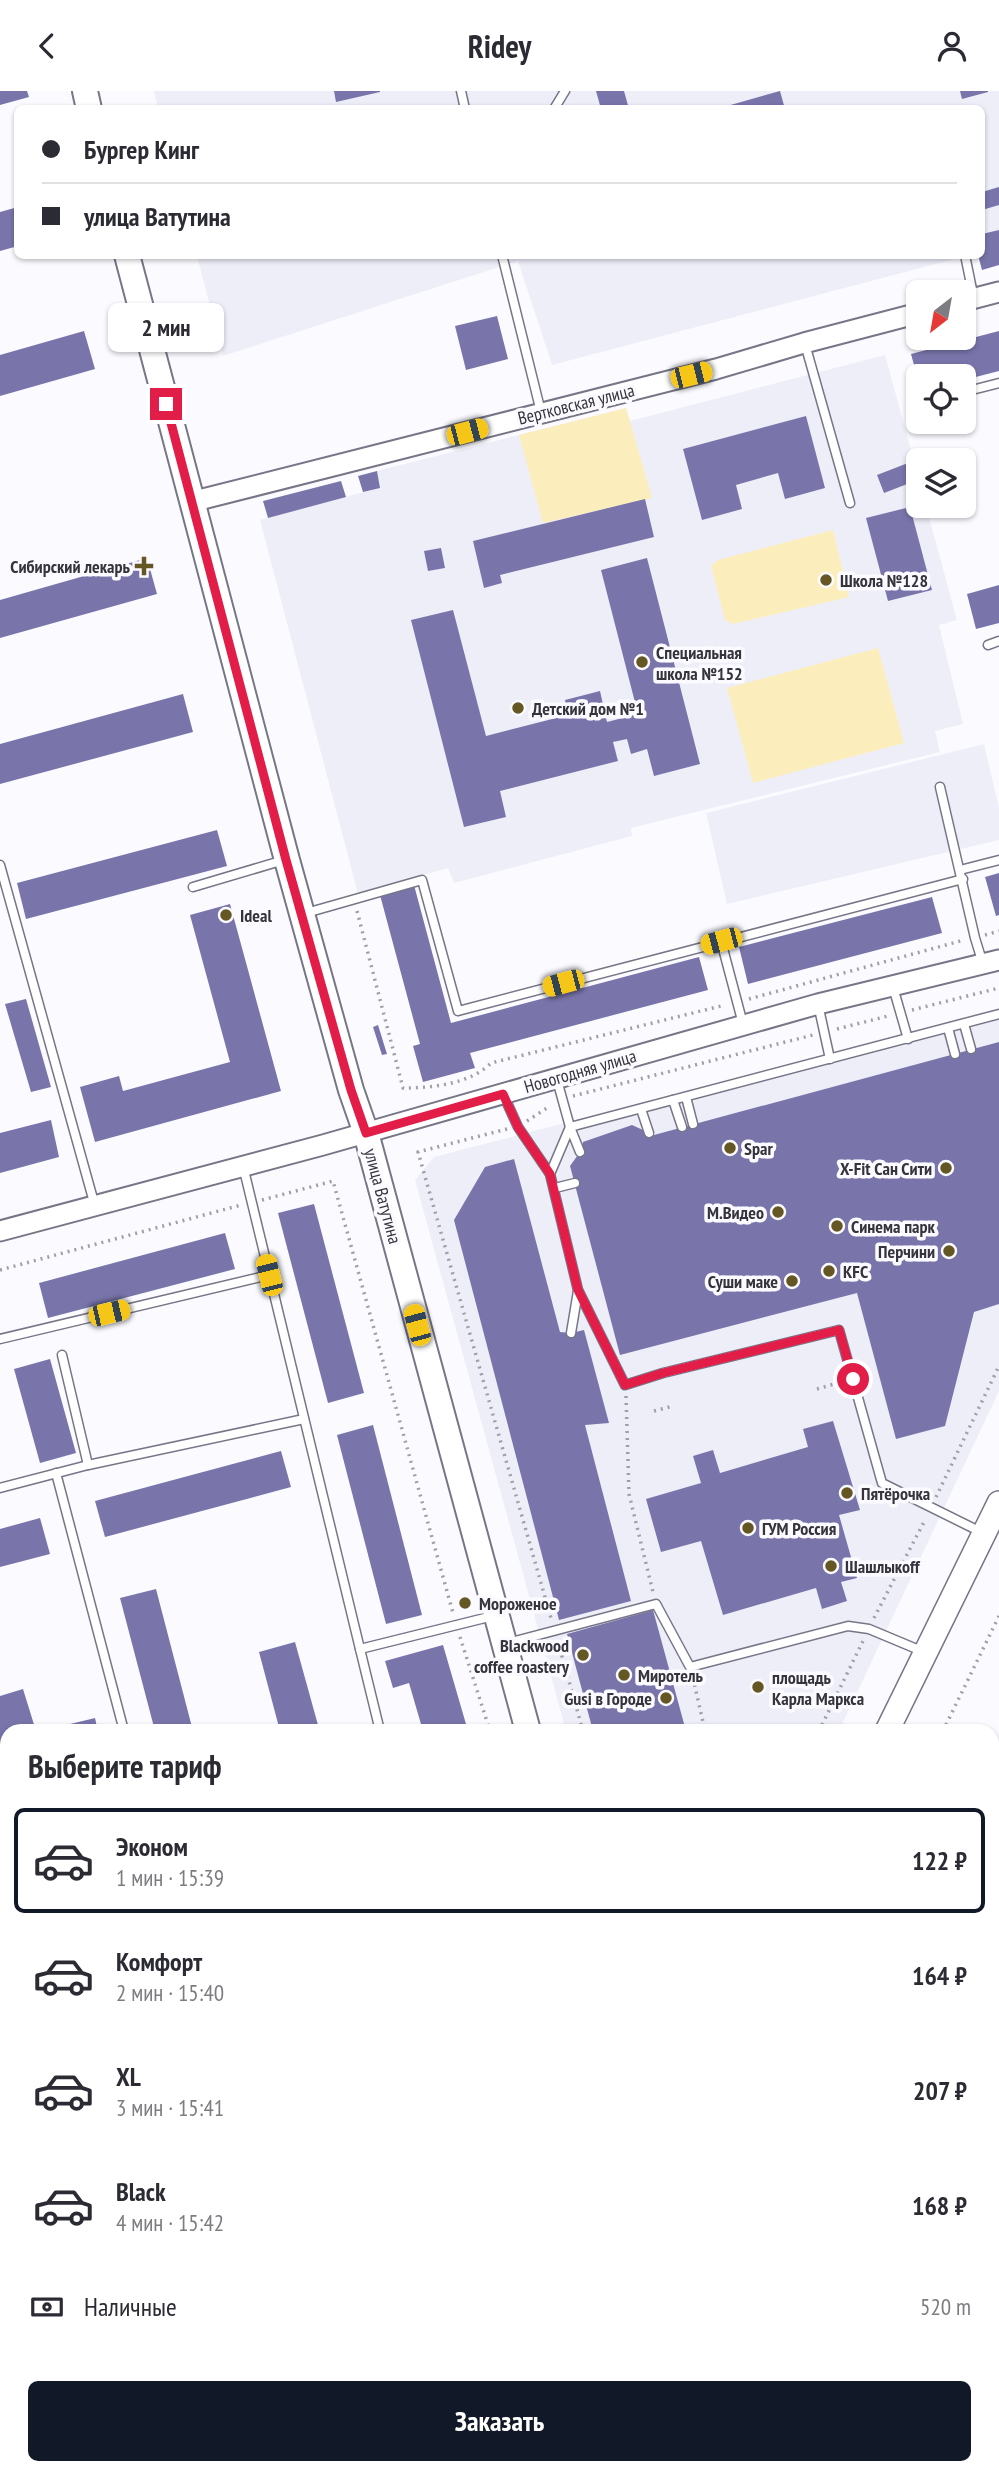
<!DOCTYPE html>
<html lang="ru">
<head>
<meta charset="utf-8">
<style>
	body { margin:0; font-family:"PT Sans Narrow",sans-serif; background:#f2f2f3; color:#2b2b33; height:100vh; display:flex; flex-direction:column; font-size:26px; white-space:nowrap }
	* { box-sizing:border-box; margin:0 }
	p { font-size:23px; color:#7c7c81 }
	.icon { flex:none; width:38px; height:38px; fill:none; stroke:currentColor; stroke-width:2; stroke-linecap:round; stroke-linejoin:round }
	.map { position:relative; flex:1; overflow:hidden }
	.details { position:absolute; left:0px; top:1633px; width:999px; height:751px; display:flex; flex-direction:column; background:#fff; border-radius:21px 21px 0 0; box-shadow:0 2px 5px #0004 }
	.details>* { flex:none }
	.guide { position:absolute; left:14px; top:14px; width:971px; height:154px; border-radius:10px; box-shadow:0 2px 5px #0004; display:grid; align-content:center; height:154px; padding:0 28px; background:#fff }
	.needle { width:46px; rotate:211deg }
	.tools { position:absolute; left:906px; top:189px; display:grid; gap:14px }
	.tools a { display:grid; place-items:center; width:70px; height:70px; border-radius:10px; background:#fff; box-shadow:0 2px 5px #0004; font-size:35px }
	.end { position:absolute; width:32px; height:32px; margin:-16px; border:9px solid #e11d48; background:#fff; box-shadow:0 0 0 4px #fff }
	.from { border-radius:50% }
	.bubble { position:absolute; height:49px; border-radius:10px; background:#fff; box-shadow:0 2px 5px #0004; font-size:23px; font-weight:800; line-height:49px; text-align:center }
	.car { position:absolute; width:21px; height:42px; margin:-21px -10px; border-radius:9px; box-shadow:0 0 5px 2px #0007; background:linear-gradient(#f5c518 24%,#345 0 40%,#f5c518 0 76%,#345 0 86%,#f5c518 0) }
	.guide b { display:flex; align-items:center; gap:24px; height:66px; font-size:26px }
	.guide b+b { border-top:2px solid #e1e1e2 }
	.guide i { width:18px; height:18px; background:#2b2b33 }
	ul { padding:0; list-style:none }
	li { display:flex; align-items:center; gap:21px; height:105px; margin:0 14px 10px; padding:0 14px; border:4px solid transparent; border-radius:10px }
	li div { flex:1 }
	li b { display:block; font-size:26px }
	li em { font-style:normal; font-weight:800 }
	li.active { border-color:#111827 }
	li>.icon { width:63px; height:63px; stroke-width:1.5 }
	h2 { padding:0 28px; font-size:32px; line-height:84px }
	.pay { display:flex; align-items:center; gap:18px; height:77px; padding:0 28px; font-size:26px }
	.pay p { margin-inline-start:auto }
	.cta { display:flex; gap:14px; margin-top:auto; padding:14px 28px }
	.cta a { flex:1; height:80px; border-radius:10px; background:#111827; color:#fff; font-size:28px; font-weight:800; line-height:80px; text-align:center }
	header { display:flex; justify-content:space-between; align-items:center; height:91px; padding:0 28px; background:#fff; font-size:32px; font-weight:800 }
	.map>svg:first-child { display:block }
	.built { fill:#eeeef9 }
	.green { fill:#fceebc }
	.building { fill:#7975ab }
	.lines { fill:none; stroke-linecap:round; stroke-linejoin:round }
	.service-casing { stroke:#777687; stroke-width:11 }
	.tertiary-casing { stroke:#777687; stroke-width:23 }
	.secondary-casing { stroke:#777687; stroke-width:26 }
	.primary-casing { stroke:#777687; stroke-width:28 }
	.path { stroke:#a09fa5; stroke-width:3.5; stroke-dasharray:2 5; stroke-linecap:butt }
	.service { stroke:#fff; stroke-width:8 }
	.tertiary { stroke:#fff; stroke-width:19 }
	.secondary { stroke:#fff; stroke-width:23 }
	.primary { stroke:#fff; stroke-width:24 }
	.route { stroke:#e11d48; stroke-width:9 }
	.poi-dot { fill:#655724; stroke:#fbfbff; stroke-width:2.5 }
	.labels { text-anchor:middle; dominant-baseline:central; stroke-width:7; stroke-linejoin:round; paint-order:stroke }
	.street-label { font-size:18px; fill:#35343c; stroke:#fbfbff }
	.poi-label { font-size:18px; font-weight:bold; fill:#35343c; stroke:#fbfbff; text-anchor:start }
</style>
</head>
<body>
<header><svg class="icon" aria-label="back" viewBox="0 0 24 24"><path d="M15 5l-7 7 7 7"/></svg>Ridey<svg class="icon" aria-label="person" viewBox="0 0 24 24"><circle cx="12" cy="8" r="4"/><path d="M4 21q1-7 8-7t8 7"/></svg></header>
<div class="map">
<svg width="999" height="2383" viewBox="0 0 999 2383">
	<rect width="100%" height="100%" fill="#fbfbff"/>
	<g class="built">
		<path d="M 154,0 L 999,0 L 999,156 L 982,160 L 982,18 L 158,18 Z"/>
		<path d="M 197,165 L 966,165 L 552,274 L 518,170 L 223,265 Z"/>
		<path d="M 885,264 L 919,388 L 919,415 L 926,415 L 957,529 L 939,534 L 963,633 L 935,640 L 940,661 L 631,737 L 632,745 L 454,792 L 448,777 L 358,803 L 260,429 L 379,397 L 377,380 L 626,317 L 630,330 Z"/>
		<path d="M 984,653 L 999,717 L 999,749 L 727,813 L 706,722 Z"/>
		<path d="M 999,919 L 999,1300 L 839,1640 L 566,1640 L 415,1089 L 434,1066 Z"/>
	</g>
	<g class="green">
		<path d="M 626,317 L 652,407 L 543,432 L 519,344 Z"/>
		<path d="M 833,439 L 849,506 L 733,533 L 725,529 L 711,475 L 718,469 Z"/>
		<path d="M 878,557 L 904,652 L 753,692 L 727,597 Z"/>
	</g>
	<g class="building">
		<path d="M 0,0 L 27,0 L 29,6 L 0,14 Z"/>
		<path d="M 334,0 L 380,0 L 380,1 L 336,11 Z"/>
		<path d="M 596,0 L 624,0 L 629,18 L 601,18 Z"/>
		<path d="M 780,0 L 785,18 L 728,18 L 727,15 Z"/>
		<path d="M 960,0 L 988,0 L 988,1 L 962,8 Z"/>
		<path d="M 999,96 L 999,114 L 982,119 L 982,101 Z"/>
		<path d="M 18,116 L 18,155 L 0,160 L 0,121 Z"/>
		<path d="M 999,139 L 999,174 L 982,179 L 978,164 L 982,164 L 982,143 Z"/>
		<path d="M 497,225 L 508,268 L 466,279 L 455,235 Z"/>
		<path d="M 84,240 L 95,278 L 0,305 L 0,264 Z"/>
		<path d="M 999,240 L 999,280 L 964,289 L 964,285 L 917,285 L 911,263 Z"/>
		<path d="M 806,325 L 825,397 L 785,408 L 778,382 L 736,394 L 742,418 L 702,429 L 683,358 Z"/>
		<path d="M 908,372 L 915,390 L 884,402 L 877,384 Z"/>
		<path d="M 377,380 L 380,397 L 363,401 L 358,385 Z"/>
		<path d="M 341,390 L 346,406 L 268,427 L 263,410 Z"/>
		<path d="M 645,408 L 654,446 L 500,484 L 502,492 L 484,497 L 473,450 Z"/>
		<path d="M 910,416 L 932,499 L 888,510 L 866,427 Z"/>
		<path d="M 441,457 L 445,477 L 428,480 L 424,460 Z"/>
		<path d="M 147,467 L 157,503 L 0,547 L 0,509 Z"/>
		<path d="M 647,467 L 700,673 L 654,685 L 647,658 L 631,663 L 627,648 L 613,651 L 618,670 L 500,700 L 506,726 L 464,736 L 411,529 L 453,519 L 486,645 L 568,624 L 565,609 L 600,600 L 607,631 L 638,623 L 601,479 Z"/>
		<path d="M 999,494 L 999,532 L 976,538 L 967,503 Z"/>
		<path d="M 183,603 L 193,641 L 0,693 L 0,653 Z"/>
		<path d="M 217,739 L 227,775 L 26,828 L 17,792 Z"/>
		<path d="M 999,782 L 999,824 L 996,825 L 985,786 Z"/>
		<path d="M 414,794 L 451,932 L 699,866 L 708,899 L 470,962 L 475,977 L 423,991 L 413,955 L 420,953 L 380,804 Z"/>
		<path d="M 932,806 L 942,842 L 748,893 L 739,856 Z"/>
		<path d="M 230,813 L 281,1000 L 95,1051 L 80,996 L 119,985 L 123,1000 L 230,971 L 190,824 Z"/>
		<path d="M 26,908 L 51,996 L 31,1001 L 5,913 Z"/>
		<path d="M 378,934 L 387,963 L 382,964 L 373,936 Z"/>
		<path d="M 999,951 L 999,1213 L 974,1221 L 945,1335 L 896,1348 L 857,1202 L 620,1264 L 570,1075 L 580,1061 L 583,1051 L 632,1034 L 654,1044 Z"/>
		<path d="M 51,1029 L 59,1066 L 0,1082 L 0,1042 Z"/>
		<path d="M 514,1068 L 560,1241 L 571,1242 L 584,1239 L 609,1332 L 585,1334 L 631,1510 L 559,1529 L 454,1129 L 485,1076 Z"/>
		<path d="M 314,1113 L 364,1302 L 328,1312 L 278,1122 Z"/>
		<path d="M 225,1142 L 235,1178 L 48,1227 L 39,1192 Z"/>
		<path d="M 50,1268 L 76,1362 L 40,1372 L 14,1278 Z"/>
		<path d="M 833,1330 L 860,1419 L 839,1424 L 857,1487 L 841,1491 L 847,1510 L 822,1518 L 816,1497 L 723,1524 L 701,1450 L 661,1461 L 646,1408 L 701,1392 L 693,1365 L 713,1359 L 720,1382 L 808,1356 L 803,1338 Z"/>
		<path d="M 373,1334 L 422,1524 L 386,1533 L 337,1344 Z"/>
		<path d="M 281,1360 L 291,1396 L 105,1446 L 95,1410 Z"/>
		<path d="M 40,1427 L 50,1463 L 0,1476 L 0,1438 Z"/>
		<path d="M 156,1498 L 193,1640 L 155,1640 L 120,1507 Z"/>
		<path d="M 653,1519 L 686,1640 L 593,1640 L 567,1543 Z"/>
		<path d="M 295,1551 L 318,1634 L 296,1640 L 280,1640 L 259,1561 Z"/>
		<path d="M 443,1554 L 468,1640 L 423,1640 L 409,1592 L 393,1597 L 385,1570 Z"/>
		<path d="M 23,1598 L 36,1640 L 7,1640 L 7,1653 L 0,1655 L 0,1605 Z"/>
		<path d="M 95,1627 L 98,1640 L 63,1640 L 62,1635 Z"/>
		<path d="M 7,1745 L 7,1808 L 0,1810 L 0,1747 Z"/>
		<path d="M 7,1844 L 7,1882 L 0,1884 L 0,1846 Z"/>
		<path d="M 1,2007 L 7,2036 L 0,2038 L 0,2008 Z"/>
		<path d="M 999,2082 L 999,2119 L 998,2119 L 992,2100 L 992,2086 Z"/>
		<path d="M 7,2086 L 7,2124 L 0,2126 L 0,2087 Z"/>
		<path d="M 7,2275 L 7,2314 L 0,2316 L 0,2277 Z"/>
		<path d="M 98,2376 L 140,2376 L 142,2383 L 100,2383 Z"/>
		<path d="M 494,2376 L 551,2376 L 553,2383 L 473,2383 Z"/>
		<path d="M 608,2376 L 661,2376 L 663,2383 L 610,2383 Z"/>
	</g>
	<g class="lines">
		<g class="service-casing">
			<g id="service">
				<path d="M 461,0 L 465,18"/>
				<path d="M 554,18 L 565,0"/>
				<path d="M 502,164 L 541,321"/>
				<path d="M 965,164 L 974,208"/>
				<path d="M 805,253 L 850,412"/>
				<path d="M 964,301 L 999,292"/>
				<path d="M 988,554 L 999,550"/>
				<path d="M 940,696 L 975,847 L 983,873"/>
				<path d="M 0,774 L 95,1115"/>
				<path d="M 960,779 L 999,769"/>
				<path d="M 193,796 L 284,769"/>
				<path d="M 306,822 L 422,789 L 458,920 L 963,788"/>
				<path d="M 721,850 L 743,933"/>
				<path d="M 893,896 L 908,948"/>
				<path d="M 818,913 L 830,968"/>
				<path d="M 964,933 L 971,958"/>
				<path d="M 948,937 L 955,963"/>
				<path d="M 557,989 L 570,1036 L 580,1061"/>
				<path d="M 503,1003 L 518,1036 L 550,1083 L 578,1199 L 625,1294 L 663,1282 L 839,1239 L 882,1392 L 981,1441"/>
				<path d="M 686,1006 L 693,1033"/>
				<path d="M 673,1009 L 682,1036"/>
				<path d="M 641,1018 L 649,1042"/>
				<path d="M 243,1075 L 360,1558 L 493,1525"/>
				<path d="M 550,1083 L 570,1036 L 999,923"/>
				<path d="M 555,1097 L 575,1092"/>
				<path d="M 571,1242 L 578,1200"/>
				<path d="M 0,1248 L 269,1184"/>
				<path d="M 62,1264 L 88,1374"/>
				<path d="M 56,1382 L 124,1640"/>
				<path d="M 0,1397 L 88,1374 L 304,1328"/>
				<path d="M 508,1552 L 656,1513 L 690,1576 L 848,1535 L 869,1538 L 924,1561"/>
				<path d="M 360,1558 L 380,1640"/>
				<path d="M 0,1899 L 7,1897"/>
				<path d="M 0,1962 L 7,1988"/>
				<path d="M 0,2072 L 7,2071"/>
				<path d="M 586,2376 L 588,2383"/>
			</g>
		</g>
		<g class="tertiary-casing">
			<g id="tertiary">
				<path d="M 964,210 L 999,201"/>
				<path d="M 191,411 L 716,278 L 804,252 L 919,222"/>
				<path d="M 0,1140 L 323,1054 L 818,913 L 999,869"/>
			</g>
		</g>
		<g class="secondary-casing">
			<path id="secondary" d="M 887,1640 L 999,1412"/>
		</g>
		<g class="primary-casing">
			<g id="primary">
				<path d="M 85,0 L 89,18"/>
				<path d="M 127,164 L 287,769 L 351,999 L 366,1042 L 528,1640"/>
				<path d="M 992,2180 L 999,2183"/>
				<path d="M 0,2212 L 7,2210"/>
				<path d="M 992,2231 L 999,2234"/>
				<path d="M 721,2376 L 723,2383"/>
			</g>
		</g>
		<g class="path">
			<path d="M 357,820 L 403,997 C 432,997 470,993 491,972 L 725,914"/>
			<path d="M 985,844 L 999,840"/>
			<path d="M 749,908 L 964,849"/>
			<path d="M 912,919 L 999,897"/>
			<path d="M 837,938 L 888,925"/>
			<path d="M 573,1005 L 813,944"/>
			<path d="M 527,1030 L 550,1015"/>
			<path d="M 507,1038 L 418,1061 L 551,1527"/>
			<path d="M 262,1109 L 333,1090 L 453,1522"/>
			<path d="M 0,1179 L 241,1114"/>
			<path d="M 817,1298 L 841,1291"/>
			<path d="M 626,1305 L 629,1403 L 653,1501"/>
			<path d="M 654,1320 L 673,1315"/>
			<path d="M 936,1406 L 999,1275"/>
			<path d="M 874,1527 L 925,1429"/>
			<path d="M 460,1546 L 490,1640"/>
			<path d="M 558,1551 L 583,1640"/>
			<path d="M 693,1587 L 705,1640"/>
			<path d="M 819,1640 L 863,1550"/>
			<path d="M 943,1640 L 999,1525"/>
			<path d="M 992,2137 L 999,2142"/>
			<path d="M 0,2165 L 7,2163"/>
			<path d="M 0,2249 L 7,2247"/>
			<path d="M 992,2278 L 999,2285"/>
			<path d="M 992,2296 L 999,2295"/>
			<path d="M 337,2376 L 338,2383"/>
			<path d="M 689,2376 L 691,2383"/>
			<path d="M 752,2376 L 754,2383"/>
			<path d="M 360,2383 L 366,2376"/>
			<path d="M 782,2383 L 786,2376"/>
			<path d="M 843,2383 L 849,2376"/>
		</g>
		<use href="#service" class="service"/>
		<use href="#tertiary" class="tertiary"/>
		<use href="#secondary" class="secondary"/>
		<use href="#primary" class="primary"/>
	</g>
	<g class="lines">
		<path class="route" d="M 166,313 L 286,769 L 351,999 L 366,1042 L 503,1003 L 518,1036 L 550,1083 L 578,1199 L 625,1294 L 663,1282 L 839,1239 L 853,1288"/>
	</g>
	<g class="poi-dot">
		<path d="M140.5 464.5h7v7h7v7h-7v7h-7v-7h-7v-7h7z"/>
		<circle cx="826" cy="489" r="7"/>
		<circle cx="642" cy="571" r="7"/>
		<circle cx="518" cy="617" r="7"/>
		<circle cx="226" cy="824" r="7"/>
		<circle cx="730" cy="1057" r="7"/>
		<circle cx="946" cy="1077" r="7"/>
		<circle cx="778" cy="1121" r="7"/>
		<circle cx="837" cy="1135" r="7"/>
		<circle cx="949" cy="1160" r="7"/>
		<circle cx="829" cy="1180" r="7"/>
		<circle cx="792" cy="1190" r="7"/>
		<circle cx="847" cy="1402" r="7"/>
		<circle cx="748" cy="1437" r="7"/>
		<circle cx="831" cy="1475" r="7"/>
		<circle cx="465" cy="1512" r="7"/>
		<circle cx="583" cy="1564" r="7"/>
		<circle cx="624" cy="1584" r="7"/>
		<circle cx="758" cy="1596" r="7"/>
		<circle cx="666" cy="1607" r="7"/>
	</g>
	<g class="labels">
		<g class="street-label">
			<text transform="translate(576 313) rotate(-14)">Вертковская улица</text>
			<text transform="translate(580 980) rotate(-16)">Новогодняя улица</text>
			<text transform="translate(383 1105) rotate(75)">улица Ватутина</text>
		</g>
		<g class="poi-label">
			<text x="130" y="475" text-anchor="end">Сибирский лекарь</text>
			<text x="840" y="489">Школа №128</text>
			<text x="656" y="561">Специальная<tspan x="656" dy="21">школа №152</tspan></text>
			<text x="532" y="617">Детский дом №1</text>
			<text x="240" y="824">Ideal</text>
			<text x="744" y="1057">Spar</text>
			<text x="932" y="1077" text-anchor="end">X-Fit Сан Сити</text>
			<text x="764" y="1121" text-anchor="end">М.Видео</text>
			<text x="851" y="1135">Синема парк</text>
			<text x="935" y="1160" text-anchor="end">Перчини</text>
			<text x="843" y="1180">KFC</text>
			<text x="778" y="1190" text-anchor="end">Суши маке</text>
			<text x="861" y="1402">Пятёрочка</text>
			<text x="762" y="1437">ГУМ Россия</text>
			<text x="845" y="1475">Шашлыкоff</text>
			<text x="479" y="1512">Мороженое</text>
			<text x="569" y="1554" text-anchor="end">Blackwood<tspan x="569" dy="21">coffee roastery</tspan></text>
			<text x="638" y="1584">Миротель</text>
			<text x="772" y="1586">площадь<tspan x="772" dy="21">Карла Маркса</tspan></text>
			<text x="652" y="1607" text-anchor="end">Gusi в Городе</text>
		</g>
	</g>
</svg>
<div class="tools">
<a><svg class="needle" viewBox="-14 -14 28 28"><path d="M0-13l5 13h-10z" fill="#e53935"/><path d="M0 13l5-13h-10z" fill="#7c7c81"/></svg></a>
<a><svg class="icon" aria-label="locate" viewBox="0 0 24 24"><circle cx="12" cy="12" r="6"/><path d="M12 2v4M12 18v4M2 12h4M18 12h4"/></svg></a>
<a><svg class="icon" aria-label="layers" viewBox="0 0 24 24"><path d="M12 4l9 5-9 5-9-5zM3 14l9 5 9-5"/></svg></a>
</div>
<i class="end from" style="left:853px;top:1288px"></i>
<i class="end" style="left:166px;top:313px"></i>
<div class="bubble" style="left:108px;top:212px;width:116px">2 мин</div>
<i class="car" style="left:691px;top:284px;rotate:76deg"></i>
<i class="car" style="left:467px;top:341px;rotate:75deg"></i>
<i class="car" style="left:721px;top:850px;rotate:255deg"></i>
<i class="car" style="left:563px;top:892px;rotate:255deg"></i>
<i class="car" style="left:269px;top:1184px;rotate:346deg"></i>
<i class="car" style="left:109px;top:1222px;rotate:77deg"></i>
<i class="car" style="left:417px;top:1234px;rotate:345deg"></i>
<div class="guide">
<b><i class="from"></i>Бургер Кинг</b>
<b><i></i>улица Ватутина</b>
</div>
<section class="details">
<h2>Выберите тариф</h2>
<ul>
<li class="active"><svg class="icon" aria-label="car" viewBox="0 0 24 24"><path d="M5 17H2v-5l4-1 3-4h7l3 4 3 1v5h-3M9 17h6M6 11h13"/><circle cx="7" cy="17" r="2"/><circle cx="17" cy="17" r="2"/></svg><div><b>Эконом</b><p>1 мин · 15:39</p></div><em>122 ₽</em></li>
<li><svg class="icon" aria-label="car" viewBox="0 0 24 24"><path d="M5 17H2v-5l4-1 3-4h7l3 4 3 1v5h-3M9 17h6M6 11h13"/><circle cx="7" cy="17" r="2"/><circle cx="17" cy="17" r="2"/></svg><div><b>Комфорт</b><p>2 мин · 15:40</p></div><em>164 ₽</em></li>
<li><svg class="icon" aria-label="car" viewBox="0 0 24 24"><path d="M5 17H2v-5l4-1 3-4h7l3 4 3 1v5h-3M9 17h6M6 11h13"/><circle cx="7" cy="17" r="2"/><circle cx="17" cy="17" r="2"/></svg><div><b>XL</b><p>3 мин · 15:41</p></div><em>207 ₽</em></li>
<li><svg class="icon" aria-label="car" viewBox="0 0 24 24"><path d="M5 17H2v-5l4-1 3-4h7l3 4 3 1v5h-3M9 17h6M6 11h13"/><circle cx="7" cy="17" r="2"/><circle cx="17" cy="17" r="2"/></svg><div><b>Black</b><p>4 мин · 15:42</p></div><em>168 ₽</em></li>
</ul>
<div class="pay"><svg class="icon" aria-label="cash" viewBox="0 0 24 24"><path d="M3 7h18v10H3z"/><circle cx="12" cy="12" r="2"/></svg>Наличные<p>520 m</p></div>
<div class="cta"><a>Заказать</a></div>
</section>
</div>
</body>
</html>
